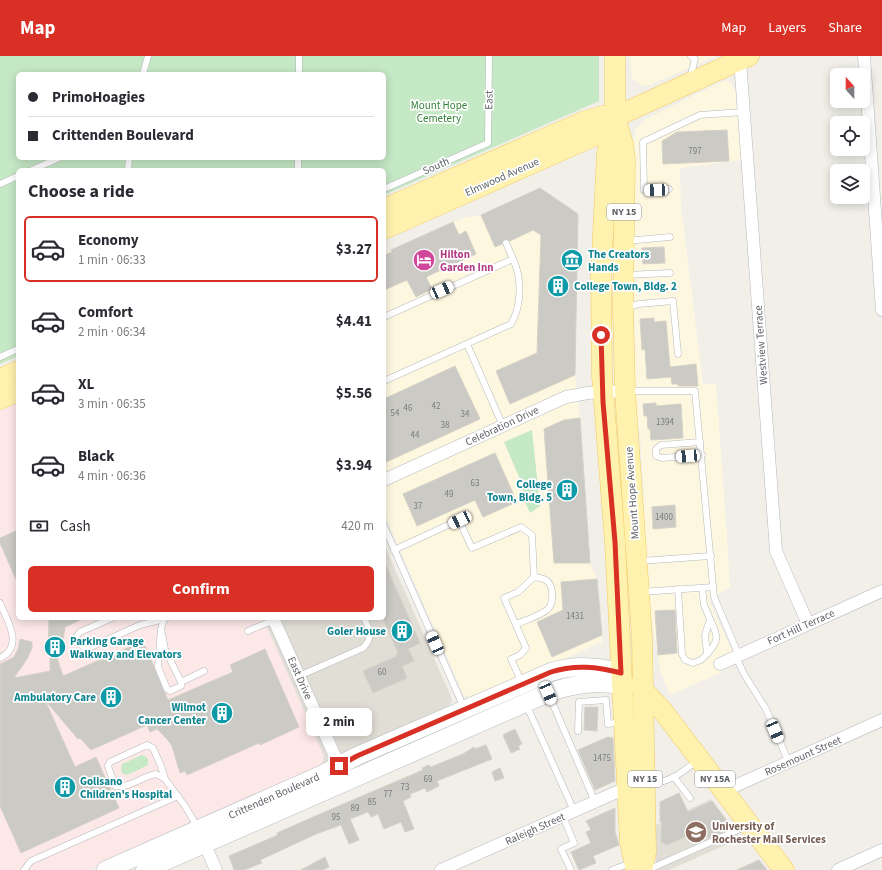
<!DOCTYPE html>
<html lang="en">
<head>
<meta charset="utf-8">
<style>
	body { margin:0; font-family:"Source Sans 3",sans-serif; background:#f7f7f7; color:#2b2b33; height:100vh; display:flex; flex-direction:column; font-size:15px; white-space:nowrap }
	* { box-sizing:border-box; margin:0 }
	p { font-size:13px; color:#7c7c81 }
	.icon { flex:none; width:22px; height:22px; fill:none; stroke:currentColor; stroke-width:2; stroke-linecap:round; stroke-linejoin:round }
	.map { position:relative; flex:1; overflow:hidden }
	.drawer { position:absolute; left:16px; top:112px; width:370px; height:452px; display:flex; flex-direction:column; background:#fff; border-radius:6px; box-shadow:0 2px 10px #0003 }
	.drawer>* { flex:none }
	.guide { position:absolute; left:16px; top:16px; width:370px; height:88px; border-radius:6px; box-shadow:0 2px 10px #0003; display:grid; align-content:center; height:88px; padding:0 12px; background:#fff }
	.needle { width:26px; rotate:339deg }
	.fabs { position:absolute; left:830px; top:12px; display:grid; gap:8px }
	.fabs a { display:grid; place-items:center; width:40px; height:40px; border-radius:6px; background:#fff; box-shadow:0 2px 10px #0003; font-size:20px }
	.end { position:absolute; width:18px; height:18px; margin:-9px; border:5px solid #d93025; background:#fff; box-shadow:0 0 0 2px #fff }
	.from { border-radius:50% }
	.bubble { position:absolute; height:28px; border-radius:6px; background:#fff; box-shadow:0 2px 10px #0003; font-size:13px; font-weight:700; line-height:28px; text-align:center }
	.car { position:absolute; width:12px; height:24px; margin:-12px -6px; border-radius:5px; box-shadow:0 0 3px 1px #0007; background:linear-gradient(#fff 24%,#345 0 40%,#fff 0 76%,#345 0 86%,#fff 0) }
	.guide b { display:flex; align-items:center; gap:14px; height:38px; font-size:15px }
	.guide b+b { border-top:1px solid #e1e1e2 }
	.guide i { width:10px; height:10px; background:#2b2b33 }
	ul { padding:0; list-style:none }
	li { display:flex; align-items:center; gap:12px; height:66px; margin:0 8px 6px; padding:0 4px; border:2px solid transparent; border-radius:6px }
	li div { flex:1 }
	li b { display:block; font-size:15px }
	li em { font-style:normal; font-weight:700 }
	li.on { border-color:#d93025 }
	li>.icon { width:36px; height:36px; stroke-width:1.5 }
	h2 { padding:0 12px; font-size:18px; line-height:48px }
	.pay { display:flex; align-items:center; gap:10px; height:44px; padding:0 12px; font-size:15px }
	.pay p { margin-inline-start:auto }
	.primary-button { display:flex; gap:8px; margin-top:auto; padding:8px 12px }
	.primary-button a { flex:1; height:46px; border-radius:6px; background:#d93025; color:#fff; font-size:16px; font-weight:700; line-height:46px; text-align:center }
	header { display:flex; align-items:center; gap:24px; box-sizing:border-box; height:56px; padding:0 20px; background:#d93025; color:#fff }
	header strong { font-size:19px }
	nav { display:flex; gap:22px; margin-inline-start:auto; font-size:14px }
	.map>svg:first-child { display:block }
	.commercial { fill:#fef7e0 }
	.education { fill:#e1ded6 }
	.medical { fill:#fce8e6 }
	.green { fill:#c5e8c5; fill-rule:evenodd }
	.building { fill:#cccac5; stroke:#d6d1c6 }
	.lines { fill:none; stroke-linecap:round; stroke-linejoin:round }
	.lane-casing { stroke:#b5b8bc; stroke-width:7 }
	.street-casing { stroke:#b5b8bc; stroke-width:13 }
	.secondary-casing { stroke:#b6babf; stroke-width:19 }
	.primary-casing { stroke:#f2c960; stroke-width:21 }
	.lane { stroke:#fff; stroke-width:6 }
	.street { stroke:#fff; stroke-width:12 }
	.secondary { stroke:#fff; stroke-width:18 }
	.primary { stroke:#fff2af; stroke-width:20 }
	.route { stroke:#d93025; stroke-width:5 }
	.labels { text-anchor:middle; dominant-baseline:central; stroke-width:3.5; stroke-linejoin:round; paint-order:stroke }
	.number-label { font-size:9px; fill:#7a7d7f }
	.shield { fill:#fff; stroke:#8f9295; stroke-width:1 }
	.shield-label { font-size:10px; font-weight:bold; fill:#5f6368 }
	.street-label { font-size:11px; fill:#5f6368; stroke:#fff }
	.park-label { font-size:11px; fill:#348238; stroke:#fff }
	.hotel-label { font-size:11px; font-weight:bold; fill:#b23c85; stroke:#fff; text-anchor:start }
	.culture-label { font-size:11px; font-weight:bold; fill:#0d838f; stroke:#fff; text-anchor:start }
	.education-label { font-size:11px; font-weight:bold; fill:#785e54; stroke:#fff; text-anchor:start }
</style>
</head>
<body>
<header>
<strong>Map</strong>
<nav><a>Map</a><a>Layers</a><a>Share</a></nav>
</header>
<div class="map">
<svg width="882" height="814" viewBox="0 0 882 814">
	<rect width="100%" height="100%" fill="#f1efe8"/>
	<g class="commercial">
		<path d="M 630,0 L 716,0 L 650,29 L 644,30 L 633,24 L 631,19 Z"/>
		<path d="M 726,25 L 731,27 L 736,36 L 741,104 L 680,112 L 681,151 L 703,328 L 716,328 L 727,481 L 730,531 L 708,543 L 733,597 L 717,605 L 722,616 L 670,639 L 661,617 L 648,547 L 641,449 L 644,443 L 640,375 L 635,370 L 631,315 L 635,308 L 634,254 L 633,237 L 630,233 L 633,85 L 636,73 L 646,63 L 721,26 Z"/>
		<path d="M 540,132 L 578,158 L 575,319 L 580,362 L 590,507 L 597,523 L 602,586 L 477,642 L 471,642 L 465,639 L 462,635 L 384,457 L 384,197 L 453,166 L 468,161 L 481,159 Z"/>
	</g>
	<g class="education">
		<path d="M 384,488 L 451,641 L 452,645 L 448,653 L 88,814 L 0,814 L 18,562 L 384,562 Z"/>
		<path d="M 711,743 L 741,782 L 669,814 L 656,814 L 656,769 Z"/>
	</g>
	<path class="medical" d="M 18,341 L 18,562 L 263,562 L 324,700 L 323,707 L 317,713 L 88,814 L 0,814 L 0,349 Z"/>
	<g class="green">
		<path d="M 0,0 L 599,0 L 599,45 L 384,139 L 384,114 L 18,114 L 18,300 L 0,308 ZM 18,18 L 384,18 L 384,102 L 18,102 Z"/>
		<path d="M 532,374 L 540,450 L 530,457 L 526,448 L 520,423 L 504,386 Z"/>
		<path d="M 142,699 L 145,700 L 148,703 L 148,709 L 127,719 L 123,718 L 121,715 L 122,708 Z"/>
	</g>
	<g class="building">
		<path d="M 727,74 L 729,105 L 663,108 L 662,85 L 677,76 Z"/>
		<path d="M 540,132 L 578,158 L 575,319 L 510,348 L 496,315 L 537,297 L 541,179 L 533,174 L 510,185 L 507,183 L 504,183 L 502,188 L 495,191 L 481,159 Z"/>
		<path d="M 453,166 L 459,179 L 466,175 L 476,198 L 426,221 L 432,233 L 416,241 L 407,224 L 384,234 L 384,199 L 392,196 L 391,194 Z"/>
		<path d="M 664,191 L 665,207 L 643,208 L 642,192 Z"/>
		<path d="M 654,262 L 654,266 L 666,265 L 670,311 L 696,308 L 698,330 L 678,330 L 678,328 L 672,328 L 671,321 L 647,323 L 645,293 L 642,294 L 640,263 Z"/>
		<path d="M 455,310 L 480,363 L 384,407 L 384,343 Z"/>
		<path d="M 656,347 L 656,350 L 681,348 L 683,382 L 651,384 L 650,373 L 648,373 L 647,360 L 644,360 L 643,348 Z"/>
		<path d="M 580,362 L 590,507 L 554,507 L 544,373 L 564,364 Z"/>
		<path d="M 495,397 L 517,446 L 483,461 L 475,444 L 417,470 L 403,438 Z"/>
		<path d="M 675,449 L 676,471 L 653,473 L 652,451 Z"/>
		<path d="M 18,474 L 18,528 L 0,487 L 0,482 Z"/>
		<path d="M 384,505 L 420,587 L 408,593 L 414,605 L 402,610 L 407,622 L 373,637 L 363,615 L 397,600 L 396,598 L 398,597 L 384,565 Z"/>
		<path d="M 597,523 L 602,579 L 552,601 L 537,566 L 563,554 L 561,526 Z"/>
		<path d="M 675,554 L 677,597 L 658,599 L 655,555 Z"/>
		<path d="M 49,562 L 85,562 L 65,571 L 62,592 L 58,592 L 58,605 L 63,620 L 143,585 L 168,644 L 233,616 L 230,609 L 265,593 L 299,671 L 260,689 L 259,687 L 187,719 L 185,715 L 180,717 L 172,690 L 167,683 L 157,673 L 150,676 L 147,669 L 91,694 L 80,682 L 78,683 L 45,644 L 75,711 L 96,701 L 119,752 L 21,797 L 0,750 L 0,608 L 14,601 L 18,593 L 20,583 L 32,586 L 32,592 L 27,603 L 14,622 L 50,615 L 50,592 L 48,594 Z"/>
		<path d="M 585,651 L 598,651 L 597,675 L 584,674 Z"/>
		<path d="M 515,673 L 522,688 L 518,690 L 520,693 L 511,697 L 503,679 Z"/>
		<path d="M 608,681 L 613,682 L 615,725 L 595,734 L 578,694 Z"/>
		<path d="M 486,689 L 492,703 L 437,725 L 439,730 L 427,736 L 425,732 L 410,738 L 411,741 L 403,745 L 414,773 L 405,776 L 401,766 L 384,773 L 378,758 L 371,761 L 368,756 L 350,763 L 359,784 L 349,788 L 341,769 L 316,778 L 260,804 L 262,807 L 244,814 L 234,814 L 229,800 L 278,779 L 277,777 L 327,755 L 423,714 L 422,712 L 429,709 L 431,711 L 463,698 L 474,691 L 475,693 Z"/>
		<path d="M 500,712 L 504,722 L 495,725 L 492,716 Z"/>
		<path d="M 679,737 L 688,756 L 712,745 L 732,772 L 708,782 L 704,772 L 667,789 L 661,786 L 662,765 L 660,766 L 660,746 Z"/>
		<path d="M 615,752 L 615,776 L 619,789 L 593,800 L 596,807 L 579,814 L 571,796 L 591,787 L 586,776 L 591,774 L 586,765 Z"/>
		<path d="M 325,801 L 329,811 L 322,814 L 301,814 Z"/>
		<path d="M 759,804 L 767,814 L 737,814 Z"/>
	</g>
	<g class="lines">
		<g class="lane-casing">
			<g id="lane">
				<path d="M 143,18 L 148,0"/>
				<path d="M 299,18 L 299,0"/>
				<path d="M 690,22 L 695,3 L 691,0"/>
				<path d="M 32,114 L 59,102"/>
				<path d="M 128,114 L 129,102"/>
				<path d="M 298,114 L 298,102"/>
				<path d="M 0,128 L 18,120"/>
				<path d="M 384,133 L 488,87 L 489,0"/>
				<path d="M 669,133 L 644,134 L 643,86 L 700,59 L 744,56"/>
				<path d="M 626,185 L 670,181"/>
				<path d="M 506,187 L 513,203"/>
				<path d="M 626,219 L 670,217"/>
				<path d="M 626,251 L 639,248 L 673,245 L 678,298"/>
				<path d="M 384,261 L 513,203 C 522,222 522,249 511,268 L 384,325"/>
				<path d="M 467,288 L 503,370"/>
				<path d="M 0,301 L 18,293"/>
				<path d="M 629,335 L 695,335 L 714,541 L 739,600"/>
				<path d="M 700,386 L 661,389 L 656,393 L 656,400 L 662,402 L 702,399"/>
				<path d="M 384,470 L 464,652"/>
				<path d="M 394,494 L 459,464 L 472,492 L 521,471 L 532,479 L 534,521 L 518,536 L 504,542 L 526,592 L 520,599 L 511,603 L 522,627"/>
				<path d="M 640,505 L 711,500"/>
				<path d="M 678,533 L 682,598 L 685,604 L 693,607 L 701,604 L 707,598 L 705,579 L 710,563 L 704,549 L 702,532"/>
				<path d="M 641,536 L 713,531"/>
				<path d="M 0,547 C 8,565 24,591 0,602"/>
				<path d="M 112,562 L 80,576 L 76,581 L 77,586 L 85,592 L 91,591 L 140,569 L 164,563"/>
				<path d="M 516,568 C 526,564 540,560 548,553 C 554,547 554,529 546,524 C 543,522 538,522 534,521"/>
				<path d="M 161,573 L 165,593 L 181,626 L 181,630 L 170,635 L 167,633 L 158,611 L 161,573 L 164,563 L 166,562"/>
				<path d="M 248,575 L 274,564"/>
				<path d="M 707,598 C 720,584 718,580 710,563"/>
				<path d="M 736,601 L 744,618 L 766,653 L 789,707"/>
				<path d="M 299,620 L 363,592 C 373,582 370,574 364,562"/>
				<path d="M 181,626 L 204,615"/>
				<path d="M 549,639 L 595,746"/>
				<path d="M 526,648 L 574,755"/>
				<path d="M 578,675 L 579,646 L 606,644 L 608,668 L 621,666"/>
				<path d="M 674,721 L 690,742"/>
				<path d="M 165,723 L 156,718 C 143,720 128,733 115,730 L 108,710 L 110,706 L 147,689 L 153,692 L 161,710 L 165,723 L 185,750 L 198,772"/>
				<path d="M 648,727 C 668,728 683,716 698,704"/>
				<path d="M 563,760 L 574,787 L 561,793 L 571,814"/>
				<path d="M 645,812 L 654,811 L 747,770"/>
				<path d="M 24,814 L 31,805 L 178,740"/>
				<path d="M 612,814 L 633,806"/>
			</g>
		</g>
		<g class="street-casing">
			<g id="street">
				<path d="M 864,0 L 882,254"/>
				<path d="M 740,4 L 776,495 L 808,568"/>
				<path d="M 384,424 L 566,341 L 588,337 L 625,335"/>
				<path d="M 273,562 L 342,716"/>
				<path d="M 720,608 L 882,535"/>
				<path d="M 724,735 L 882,664"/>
				<path d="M 202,782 L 216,814"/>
				<path d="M 441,814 L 628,731"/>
				<path d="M 838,814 L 882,794"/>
			</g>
		</g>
		<g class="secondary-casing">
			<g id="secondary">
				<path d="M 106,814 L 321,719 L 357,700 L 551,616 C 575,608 598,610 621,617"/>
				<path d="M 145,814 L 548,637 C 573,628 595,625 622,629"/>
			</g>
		</g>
		<g class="primary-casing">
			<g id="primary">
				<path d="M 615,0 L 615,61 L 607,97 L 601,220 L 602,320 L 615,486 L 630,786 L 636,814"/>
				<path d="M 615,61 L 623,88 L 625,103 L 623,252 L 625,335 L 642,581 L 646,796 L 642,814"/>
				<path d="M 384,153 L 585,65 L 603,60 L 615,61"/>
				<path d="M 384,173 L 594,80 L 604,74 L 615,61 L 749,0"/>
				<path d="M 0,323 L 18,315"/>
				<path d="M 0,343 L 18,335"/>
				<path d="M 639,630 L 662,654 L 784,814"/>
			</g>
		</g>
		<use href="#lane" class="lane"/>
		<use href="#street" class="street"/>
		<use href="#secondary" class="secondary"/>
		<use href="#primary" class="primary"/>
	</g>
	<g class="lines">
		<path class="route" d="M 339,710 L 357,700 L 551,616 C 575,608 598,611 621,617 L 615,486 L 603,346 L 601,279"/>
	</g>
	<defs>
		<g id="hotel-disc" transform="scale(1.15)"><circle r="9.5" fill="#d1479c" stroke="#fff"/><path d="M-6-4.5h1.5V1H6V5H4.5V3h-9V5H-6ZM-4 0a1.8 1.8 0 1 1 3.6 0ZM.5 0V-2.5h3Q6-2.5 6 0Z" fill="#fff"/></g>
		<g id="museum-disc" transform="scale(1.15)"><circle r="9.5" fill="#0f9aa8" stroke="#fff"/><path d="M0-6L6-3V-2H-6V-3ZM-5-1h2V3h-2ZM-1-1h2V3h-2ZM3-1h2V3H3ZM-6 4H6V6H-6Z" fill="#fff"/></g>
		<g id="building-disc" transform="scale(1.15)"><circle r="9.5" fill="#0f9aa8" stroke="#fff"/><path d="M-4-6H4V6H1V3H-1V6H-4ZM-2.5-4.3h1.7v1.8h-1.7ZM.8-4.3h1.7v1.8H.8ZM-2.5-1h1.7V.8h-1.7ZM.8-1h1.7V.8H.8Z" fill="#fff"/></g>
		<g id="university-disc" transform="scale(1.15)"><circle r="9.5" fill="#8d6e63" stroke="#fff"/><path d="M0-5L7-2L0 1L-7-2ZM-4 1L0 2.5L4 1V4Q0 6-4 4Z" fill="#fff"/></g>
	</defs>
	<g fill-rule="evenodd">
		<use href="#hotel-disc" x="424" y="204"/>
		<use href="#museum-disc" x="572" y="204"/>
		<use href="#building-disc" x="558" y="230"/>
		<use href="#building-disc" x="567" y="434"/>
		<use href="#building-disc" x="402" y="575"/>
		<use href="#building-disc" x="55" y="591"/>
		<use href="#building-disc" x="111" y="641"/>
		<use href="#building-disc" x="222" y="657"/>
		<use href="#building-disc" x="65" y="731"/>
		<use href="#university-disc" x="696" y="776"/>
	</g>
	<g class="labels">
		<g class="number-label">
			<text x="695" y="95">797</text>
			<text x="436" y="350">42</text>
			<text x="408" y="352">46</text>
			<text x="395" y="357">54</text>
			<text x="465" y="358">34</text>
			<text x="665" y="366">1394</text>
			<text x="445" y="369">38</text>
			<text x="415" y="379">44</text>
			<text x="475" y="427">63</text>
			<text x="449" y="438">49</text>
			<text x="418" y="450">37</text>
			<text x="664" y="461">1400</text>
			<text x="575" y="560">1431</text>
			<text x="382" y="616">60</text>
			<text x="602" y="702">1475</text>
			<text x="428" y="723">69</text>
			<text x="405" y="731">73</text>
			<text x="388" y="738">77</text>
			<text x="372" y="746">85</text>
			<text x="355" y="752">89</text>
			<text x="336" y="761">95</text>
		</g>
		<g class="shield">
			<rect x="607" y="148" width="34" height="16" rx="3"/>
			<rect x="628" y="715" width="34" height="16" rx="3"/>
			<rect x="695" y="715" width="40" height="16" rx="3"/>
		</g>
		<g class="shield-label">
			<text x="624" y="156">NY 15</text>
			<text x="645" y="723">NY 15</text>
			<text x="715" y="723">NY 15A</text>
		</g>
		<g class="street-label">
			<text transform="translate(489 44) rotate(-89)">East</text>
			<text transform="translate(436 110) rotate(-24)">South</text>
			<text transform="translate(502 121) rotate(-24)">Elmwood Avenue</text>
			<text transform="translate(761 289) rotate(-94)">Westview Terrace</text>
			<text transform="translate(502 370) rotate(-25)">Celebration Drive</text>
			<text transform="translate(632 437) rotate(-94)">Mount Hope Avenue</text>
			<text transform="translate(801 571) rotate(-24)">Fort Hill Terrace</text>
			<text transform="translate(300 622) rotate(66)">East Drive</text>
			<text transform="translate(803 700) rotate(-24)">Rosemount Street</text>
			<text transform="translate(274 740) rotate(-24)">Crittenden Boulevard</text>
			<text transform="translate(535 773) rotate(-24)">Raleigh Street</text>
		</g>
		<g class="park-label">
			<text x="439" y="49">Mount Hope<tspan x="439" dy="13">Cemetery</tspan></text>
		</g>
		<g class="hotel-label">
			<text x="440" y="198">Hilton<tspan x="440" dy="13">Garden Inn</tspan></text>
		</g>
		<g class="culture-label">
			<text x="588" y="198">The Creators<tspan x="588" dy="13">Hands</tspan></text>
			<text x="574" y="230">College Town, Bldg. 2</text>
			<text x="552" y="428" text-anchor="end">College<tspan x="552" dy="13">Town, Bldg. 5</tspan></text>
			<text x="386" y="575" text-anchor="end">Goler House</text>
			<text x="70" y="585">Parking Garage<tspan x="70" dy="13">Walkway and Elevators</tspan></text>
			<text x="96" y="641" text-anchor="end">Ambulatory Care</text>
			<text x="206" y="651" text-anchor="end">Wilmot<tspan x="206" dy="13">Cancer Center</tspan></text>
			<text x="80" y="725">Golisano<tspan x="80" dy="13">Children's Hospital</tspan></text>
		</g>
		<g class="education-label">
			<text x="712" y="770">University of<tspan x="712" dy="13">Rochester Mail Services</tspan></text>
		</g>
	</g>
</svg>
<div class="fabs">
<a><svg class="needle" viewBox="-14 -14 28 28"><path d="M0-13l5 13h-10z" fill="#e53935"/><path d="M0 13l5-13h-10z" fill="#7c7c81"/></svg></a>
<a><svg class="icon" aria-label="locate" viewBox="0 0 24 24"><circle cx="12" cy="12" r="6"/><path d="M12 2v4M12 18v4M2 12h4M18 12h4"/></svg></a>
<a><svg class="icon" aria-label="layers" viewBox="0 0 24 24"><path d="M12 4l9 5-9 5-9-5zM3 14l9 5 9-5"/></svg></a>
</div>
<i class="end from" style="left:601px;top:279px"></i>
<i class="end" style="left:339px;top:710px"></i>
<div class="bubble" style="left:306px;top:652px;width:66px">2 min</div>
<i class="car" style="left:656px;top:134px;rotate:268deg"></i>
<i class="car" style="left:442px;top:234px;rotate:66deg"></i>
<i class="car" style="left:688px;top:400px;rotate:266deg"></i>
<i class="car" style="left:460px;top:464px;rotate:245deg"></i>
<i class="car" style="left:435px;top:587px;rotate:336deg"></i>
<i class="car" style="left:548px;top:637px;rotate:157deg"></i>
<i class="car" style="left:775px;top:675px;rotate:157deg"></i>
<div class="guide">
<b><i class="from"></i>PrimoHoagies</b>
<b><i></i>Crittenden Boulevard</b>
</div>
<section class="drawer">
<h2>Choose a ride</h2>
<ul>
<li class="on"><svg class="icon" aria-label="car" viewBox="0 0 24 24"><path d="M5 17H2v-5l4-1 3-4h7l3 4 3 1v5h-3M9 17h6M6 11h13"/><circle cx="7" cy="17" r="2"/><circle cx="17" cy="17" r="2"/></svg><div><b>Economy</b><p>1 min · 06:33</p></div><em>$3.27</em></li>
<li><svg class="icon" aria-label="car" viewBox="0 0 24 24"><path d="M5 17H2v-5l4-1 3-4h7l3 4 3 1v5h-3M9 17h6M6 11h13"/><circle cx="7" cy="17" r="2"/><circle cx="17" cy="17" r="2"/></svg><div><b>Comfort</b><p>2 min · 06:34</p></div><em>$4.41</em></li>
<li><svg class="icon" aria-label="car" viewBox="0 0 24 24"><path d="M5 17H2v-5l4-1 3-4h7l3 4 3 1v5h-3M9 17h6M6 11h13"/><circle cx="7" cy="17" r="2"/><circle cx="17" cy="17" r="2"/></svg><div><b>XL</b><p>3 min · 06:35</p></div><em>$5.56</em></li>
<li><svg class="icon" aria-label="car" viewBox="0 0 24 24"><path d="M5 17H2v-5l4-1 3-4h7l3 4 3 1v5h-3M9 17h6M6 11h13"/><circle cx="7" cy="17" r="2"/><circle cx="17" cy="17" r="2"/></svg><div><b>Black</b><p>4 min · 06:36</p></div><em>$3.94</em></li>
</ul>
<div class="pay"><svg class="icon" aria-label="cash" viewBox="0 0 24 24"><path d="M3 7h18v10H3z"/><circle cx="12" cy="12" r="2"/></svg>Cash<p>420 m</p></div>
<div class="primary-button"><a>Confirm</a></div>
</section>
</div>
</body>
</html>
